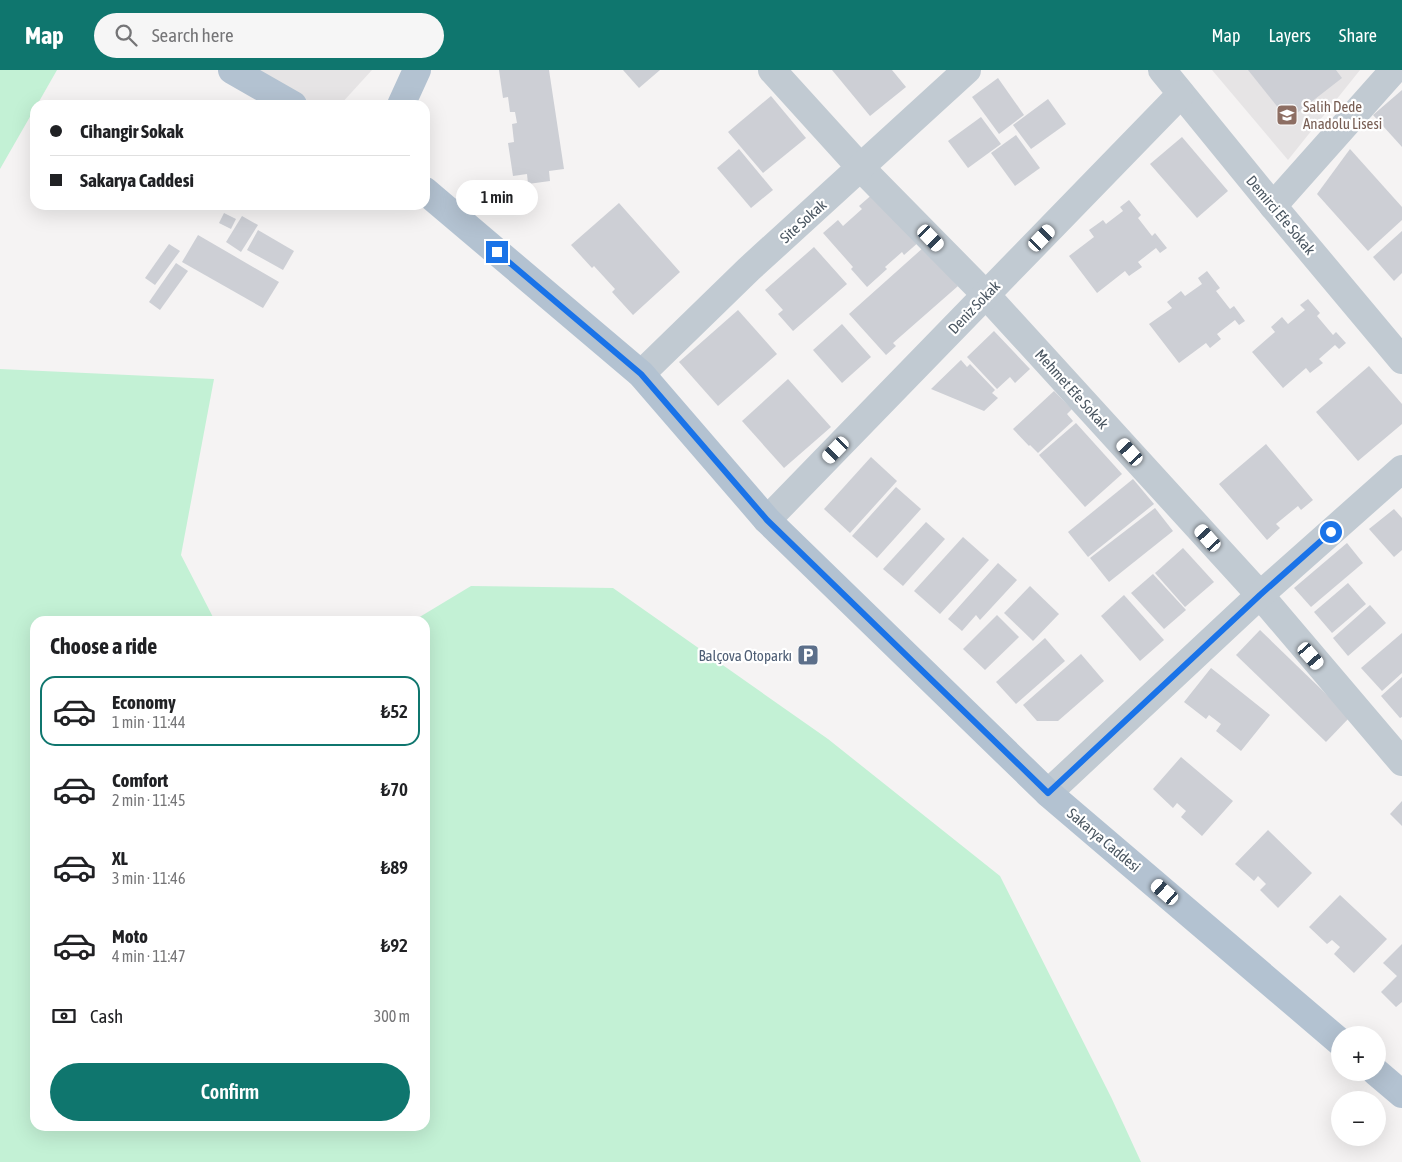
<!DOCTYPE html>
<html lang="en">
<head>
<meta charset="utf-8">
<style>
	body { margin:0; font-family:"Asap Condensed",sans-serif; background:#f6f6f6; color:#202124; height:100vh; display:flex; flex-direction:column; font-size:19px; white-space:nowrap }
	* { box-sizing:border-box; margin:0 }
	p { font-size:16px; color:#757577 }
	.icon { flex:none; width:28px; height:28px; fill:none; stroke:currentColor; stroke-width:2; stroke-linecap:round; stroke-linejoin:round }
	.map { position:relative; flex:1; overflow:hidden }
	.details { position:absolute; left:30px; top:546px; width:400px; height:515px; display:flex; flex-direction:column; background:#fff; border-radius:15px; box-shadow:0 5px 20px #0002 }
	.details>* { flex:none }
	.banner { position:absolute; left:30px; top:30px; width:400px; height:110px; border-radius:15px; box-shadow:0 5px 20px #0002; display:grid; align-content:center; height:110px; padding:0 20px; background:#fff }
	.controls { position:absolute; left:1331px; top:956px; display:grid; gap:10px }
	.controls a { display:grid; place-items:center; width:55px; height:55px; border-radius:50%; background:#fff; box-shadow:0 5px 20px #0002; font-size:25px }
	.end { position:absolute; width:22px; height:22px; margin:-11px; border:6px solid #1a73e8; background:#fff; box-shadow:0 0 0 2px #fff }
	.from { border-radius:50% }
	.bubble { position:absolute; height:35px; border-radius:18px; background:#fff; box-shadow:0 5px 20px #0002; font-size:16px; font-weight:600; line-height:35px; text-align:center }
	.car { position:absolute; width:15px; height:30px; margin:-15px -8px; border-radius:6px; box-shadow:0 0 4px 1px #0007; background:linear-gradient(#fff 24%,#345 0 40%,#fff 0 76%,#345 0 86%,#fff 0) }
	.banner b { display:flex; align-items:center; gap:18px; height:48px; font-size:19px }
	.banner b+b { border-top:1px solid #e0e0e0 }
	.banner i { width:12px; height:12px; background:#202124 }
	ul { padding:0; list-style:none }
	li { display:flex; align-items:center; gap:15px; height:70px; margin:0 10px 8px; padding:0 10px; border:2px solid transparent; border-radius:15px }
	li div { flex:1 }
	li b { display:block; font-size:19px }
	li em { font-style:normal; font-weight:600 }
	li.selected { border-color:#0f766e }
	li>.icon { width:45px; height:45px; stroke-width:1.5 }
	h2 { padding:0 20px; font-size:22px; line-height:60px }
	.pay { display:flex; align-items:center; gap:12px; height:55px; padding:0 20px; font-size:19px }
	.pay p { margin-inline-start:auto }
	.action { display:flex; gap:10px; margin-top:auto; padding:10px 20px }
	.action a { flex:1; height:58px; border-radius:30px; background:#0f766e; color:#fff; font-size:20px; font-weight:600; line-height:58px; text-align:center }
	header { display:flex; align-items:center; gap:30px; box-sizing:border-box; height:70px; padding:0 25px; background:#0f766e; color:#fff }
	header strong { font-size:24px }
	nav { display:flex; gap:28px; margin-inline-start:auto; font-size:18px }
	.search { width:350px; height:45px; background:#f6f6f6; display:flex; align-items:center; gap:12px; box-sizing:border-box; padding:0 18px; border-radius:28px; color:#757577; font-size:19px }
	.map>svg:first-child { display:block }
	.education { fill:#e6e4e5 }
	.green { fill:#c3f1d5 }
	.building { fill:#cdcfd5 }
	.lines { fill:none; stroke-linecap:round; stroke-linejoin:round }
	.minor { stroke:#c1cad2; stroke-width:28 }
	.major { stroke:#b3c2d1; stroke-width:28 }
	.route { stroke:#1a73e8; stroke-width:6 }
	.labels { text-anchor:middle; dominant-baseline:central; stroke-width:4.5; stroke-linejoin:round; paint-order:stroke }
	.education-label { font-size:15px; fill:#785e54; stroke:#fff; text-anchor:start }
	.street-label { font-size:15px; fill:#4a5661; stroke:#fff }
	.service-label { font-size:15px; fill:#4e5e75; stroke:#fff; text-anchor:end }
</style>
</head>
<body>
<header>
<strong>Map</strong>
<div class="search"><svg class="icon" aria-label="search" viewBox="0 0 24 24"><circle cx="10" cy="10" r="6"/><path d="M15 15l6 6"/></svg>Search here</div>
<nav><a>Map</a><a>Layers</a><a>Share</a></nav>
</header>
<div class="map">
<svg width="1402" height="1092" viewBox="0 0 1402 1092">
	<rect width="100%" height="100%" fill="#f5f3f3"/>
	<g class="education">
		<path d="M 241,0 L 372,0 L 340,35 L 301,35 Z"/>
		<path d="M 1212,0 L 1360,0 L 1288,90 Z"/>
	</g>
	<g class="green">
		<path d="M 0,0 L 57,0 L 37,35 L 35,35 L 35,38 L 0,99 Z"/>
		<path d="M 0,299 L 214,309 L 181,485 L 215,551 L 35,551 L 35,1056 L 425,1056 L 425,551 L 413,551 L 471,516 L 613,518 L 828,669 L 1000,806 L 1111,1027 L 1141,1092 L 0,1092 Z"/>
	</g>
	<g class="building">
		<path d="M 499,0 L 549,0 L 564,99 L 549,101 L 550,111 L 528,114 L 527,104 L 513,106 L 508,73 L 514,72 L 512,54 L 517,53 L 515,42 L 510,42 L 508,27 L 503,28 Z"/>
		<path d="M 623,0 L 660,0 L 639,18 Z"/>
		<path d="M 832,0 L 892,0 L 906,17 L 870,46 Z"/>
		<path d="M 1248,0 L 1336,0 L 1342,8 L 1288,50 Z"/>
		<path d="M 998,8 L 1024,45 L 999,64 L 972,27 Z"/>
		<path d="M 1402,20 L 1402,77 L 1373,45 Z"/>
		<path d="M 771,26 L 806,68 L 763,103 L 728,62 Z"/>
		<path d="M 1048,29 L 1066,54 L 1031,79 L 1013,55 Z"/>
		<path d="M 981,47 L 1001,74 L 968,98 L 948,71 Z"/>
		<path d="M 1016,65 L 1040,98 L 1015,116 L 991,83 Z"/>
		<path d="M 1182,67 L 1228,121 L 1197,148 L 1150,94 Z"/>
		<path d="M 739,79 L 773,120 L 751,138 L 717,98 Z"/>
		<path d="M 1350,79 L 1402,137 L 1402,150 L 1368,181 L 1317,124 Z"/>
		<path d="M 875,122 L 920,171 L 904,185 L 902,182 L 885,197 L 887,199 L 867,217 L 851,199 L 853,197 L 823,163 L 838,150 L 843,156 L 862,139 L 859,136 Z"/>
		<path d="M 1129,130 L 1141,145 L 1138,148 L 1152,166 L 1155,163 L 1167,178 L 1160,183 L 1156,178 L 1138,192 L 1142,197 L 1129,206 L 1125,201 L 1097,223 L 1069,186 L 1094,167 L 1089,160 L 1103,150 L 1106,154 L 1123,141 L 1120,137 Z"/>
		<path d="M 619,133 L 680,202 L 633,245 L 612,222 L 615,219 L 594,196 L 592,198 L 571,175 Z"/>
		<path d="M 224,143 L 236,149 L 231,159 L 219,153 Z"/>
		<path d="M 242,146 L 258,155 L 241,182 L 226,172 Z"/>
		<path d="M 258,160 L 294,181 L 283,200 L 247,180 Z"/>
		<path d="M 1402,161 L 1402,203 L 1394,211 L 1373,187 Z"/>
		<path d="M 198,165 L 279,212 L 263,238 L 182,192 Z"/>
		<path d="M 169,174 L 180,181 L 155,215 L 145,208 Z"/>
		<path d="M 814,177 L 847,214 L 793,261 L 778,244 L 783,240 L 765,220 Z"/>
		<path d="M 924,177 L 958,216 L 893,273 L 896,276 L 886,285 L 849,244 Z"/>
		<path d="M 176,193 L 188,201 L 160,240 L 149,232 Z"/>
		<path d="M 1207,201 L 1220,218 L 1216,221 L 1230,239 L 1234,236 L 1245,251 L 1239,255 L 1235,250 L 1217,264 L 1221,269 L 1210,278 L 1206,273 L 1179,293 L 1149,254 L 1172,238 L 1167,232 L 1181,221 L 1185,226 L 1202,214 L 1198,208 Z"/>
		<path d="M 1308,229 L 1320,243 L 1317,246 L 1333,265 L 1336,262 L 1346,273 L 1339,279 L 1335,275 L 1319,289 L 1323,293 L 1310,303 L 1306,298 L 1283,318 L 1252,282 L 1275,262 L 1271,257 L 1282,247 L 1288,254 L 1305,240 L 1300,235 Z"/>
		<path d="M 738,240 L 777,284 L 718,336 L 679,292 Z"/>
		<path d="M 842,254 L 871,287 L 842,313 L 813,280 Z"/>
		<path d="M 994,261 L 1030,299 L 1015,313 L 1010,307 L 997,319 L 967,287 Z"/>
		<path d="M 961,290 L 967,297 L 970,294 L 995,320 L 992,323 L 998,328 L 984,341 L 931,319 Z"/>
		<path d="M 1369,296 L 1402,334 L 1402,354 L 1358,391 L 1316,342 Z"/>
		<path d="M 788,309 L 831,357 L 784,398 L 742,351 Z"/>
		<path d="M 1054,321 L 1072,339 L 1067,344 L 1073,351 L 1038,383 L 1030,375 L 1029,376 L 1013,359 Z"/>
		<path d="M 1076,353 L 1122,404 L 1085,437 L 1039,385 Z"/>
		<path d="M 1266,374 L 1313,430 L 1301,440 L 1298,436 L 1276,454 L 1280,458 L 1267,470 L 1219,414 Z"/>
		<path d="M 871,387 L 897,411 L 850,463 L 824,439 Z"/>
		<path d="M 1133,409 L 1154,434 L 1088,487 L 1068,462 Z"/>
		<path d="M 896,417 L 921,439 L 877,488 L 852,466 Z"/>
		<path d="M 1155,438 L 1173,461 L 1109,512 L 1090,488 Z"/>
		<path d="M 1394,439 L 1402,448 L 1402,480 L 1394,487 L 1369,459 Z"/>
		<path d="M 926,452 L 945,469 L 903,516 L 883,499 Z"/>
		<path d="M 963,467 L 989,490 L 940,544 L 914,521 Z"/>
		<path d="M 1347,473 L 1363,493 L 1311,537 L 1294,518 Z"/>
		<path d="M 1183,478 L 1214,512 L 1185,537 L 1155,503 Z"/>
		<path d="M 998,493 L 1017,510 L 980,550 L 976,545 L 962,561 L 948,549 Z"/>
		<path d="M 1153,504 L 1186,540 L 1164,559 L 1131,523 Z"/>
		<path d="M 1348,513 L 1366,534 L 1332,563 L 1314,542 Z"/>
		<path d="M 1030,516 L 1059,544 L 1033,571 L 1004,543 Z"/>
		<path d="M 1124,525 L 1164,570 L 1140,591 L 1101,546 Z"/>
		<path d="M 1370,535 L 1386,553 L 1348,586 L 1333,568 Z"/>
		<path d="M 997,545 L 1019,567 L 985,600 L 963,579 Z"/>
		<path d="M 1260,560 L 1350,647 L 1326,672 L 1236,585 Z"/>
		<path d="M 1402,563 L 1402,603 L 1382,621 L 1361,598 Z"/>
		<path d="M 1045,568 L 1065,591 L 1016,634 L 996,612 Z"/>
		<path d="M 1081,584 L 1104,611 L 1058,651 L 1037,651 L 1023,635 Z"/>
		<path d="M 1211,598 L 1270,645 L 1241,681 L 1216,661 L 1221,654 L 1209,645 L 1206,649 L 1184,632 Z"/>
		<path d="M 1402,607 L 1402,647 L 1400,648 L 1381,626 Z"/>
		<path d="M 1181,687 L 1233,731 L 1202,766 L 1181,747 L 1186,741 L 1177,733 L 1173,738 L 1153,719 Z"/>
		<path d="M 1402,731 L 1402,756 L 1390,744 Z"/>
		<path d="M 1268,760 L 1312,803 L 1278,838 L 1260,820 L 1266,814 L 1258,806 L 1254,811 L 1235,794 Z"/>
		<path d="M 1340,825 L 1387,869 L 1354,903 L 1334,884 L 1340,877 L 1332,870 L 1327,874 L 1309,857 Z"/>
		<path d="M 1402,874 L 1402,932 L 1396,937 L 1381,922 L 1397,906 L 1383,893 Z"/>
	</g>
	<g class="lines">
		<g class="minor">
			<path d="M 772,0 L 861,98 L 986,225 L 1260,525 L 1402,692"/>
			<path d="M 1162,0 L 1273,136 L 1402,290"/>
			<path d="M 1273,136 L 1394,0"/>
			<path d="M 641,304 L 749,199 L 967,0"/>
			<path d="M 767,450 L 1181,24"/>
			<path d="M 1048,723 L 1260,525 L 1402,399"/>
		</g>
		<g class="major">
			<path d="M 232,0 L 293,35"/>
			<path d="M 401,35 L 417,0"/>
			<path d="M 425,121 L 641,304 L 767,450 L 1048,723 L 1340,972"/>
			<path d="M 1376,1002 L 1402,1024"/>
		</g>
	</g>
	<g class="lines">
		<path class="route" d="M 497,182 L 641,304 L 767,450 L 1048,723 L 1260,525 L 1331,462"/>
	</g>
	<defs>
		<g id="school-square" transform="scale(1.125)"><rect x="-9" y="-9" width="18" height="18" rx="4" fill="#8d6e63" stroke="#fff"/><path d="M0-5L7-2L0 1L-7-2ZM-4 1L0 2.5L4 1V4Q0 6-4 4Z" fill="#fff"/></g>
		<g id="parking-square" transform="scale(1.125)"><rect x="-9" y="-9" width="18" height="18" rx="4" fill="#5c6f8a" stroke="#fff"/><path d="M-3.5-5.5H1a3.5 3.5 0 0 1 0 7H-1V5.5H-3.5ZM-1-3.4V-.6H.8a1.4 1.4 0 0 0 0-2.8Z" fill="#fff"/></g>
	</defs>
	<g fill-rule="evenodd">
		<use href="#school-square" x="1287" y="45"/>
		<use href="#parking-square" x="808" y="585"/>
	</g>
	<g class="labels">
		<g class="education-label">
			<text x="1303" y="36">Salih Dede<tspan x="1303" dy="17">Anadolu Lisesi</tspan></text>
		</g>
		<g class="street-label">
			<text transform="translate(1281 145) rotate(50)">Demirci Efe Sokak</text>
			<text transform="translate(803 151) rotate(-42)">Site Sokak</text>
			<text transform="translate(974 237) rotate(-46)">Deniz Sokak</text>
			<text transform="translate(1072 319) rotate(48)">Mehmet Efe Sokak</text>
			<text transform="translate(1104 770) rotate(40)">Sakarya Caddesi</text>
		</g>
		<g class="service-label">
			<text x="792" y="585">Balçova Otoparkı</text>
		</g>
	</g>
</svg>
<div class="controls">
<a>+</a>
<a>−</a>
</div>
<i class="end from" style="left:1331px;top:462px"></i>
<i class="end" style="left:497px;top:182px"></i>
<div class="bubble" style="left:456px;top:110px;width:82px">1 min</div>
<i class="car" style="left:931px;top:168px;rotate:136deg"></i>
<i class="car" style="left:1042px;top:168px;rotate:44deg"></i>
<i class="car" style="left:836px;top:380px;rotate:224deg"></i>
<i class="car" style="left:1130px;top:382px;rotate:318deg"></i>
<i class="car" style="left:1208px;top:468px;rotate:318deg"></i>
<i class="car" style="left:1311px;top:586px;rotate:139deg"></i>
<i class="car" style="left:1165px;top:822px;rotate:311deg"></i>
<div class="banner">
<b><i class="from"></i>Cihangir Sokak</b>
<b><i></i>Sakarya Caddesi</b>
</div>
<section class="details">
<h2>Choose a ride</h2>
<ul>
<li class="selected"><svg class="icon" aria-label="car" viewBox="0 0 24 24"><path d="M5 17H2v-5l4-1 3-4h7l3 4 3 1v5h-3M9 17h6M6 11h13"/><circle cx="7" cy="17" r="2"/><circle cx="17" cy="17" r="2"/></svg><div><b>Economy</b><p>1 min · 11:44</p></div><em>₺52</em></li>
<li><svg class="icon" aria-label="car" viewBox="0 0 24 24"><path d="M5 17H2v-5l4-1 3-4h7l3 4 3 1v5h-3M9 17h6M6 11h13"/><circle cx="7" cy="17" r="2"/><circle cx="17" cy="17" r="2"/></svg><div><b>Comfort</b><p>2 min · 11:45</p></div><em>₺70</em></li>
<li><svg class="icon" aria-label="car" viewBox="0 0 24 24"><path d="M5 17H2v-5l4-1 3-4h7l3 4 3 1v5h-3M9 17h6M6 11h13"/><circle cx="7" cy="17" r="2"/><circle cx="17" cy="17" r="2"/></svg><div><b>XL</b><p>3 min · 11:46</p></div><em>₺89</em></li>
<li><svg class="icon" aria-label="car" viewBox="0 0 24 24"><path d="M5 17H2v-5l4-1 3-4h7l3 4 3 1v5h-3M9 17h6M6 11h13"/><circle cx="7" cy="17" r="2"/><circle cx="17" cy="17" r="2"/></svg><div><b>Moto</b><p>4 min · 11:47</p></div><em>₺92</em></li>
</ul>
<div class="pay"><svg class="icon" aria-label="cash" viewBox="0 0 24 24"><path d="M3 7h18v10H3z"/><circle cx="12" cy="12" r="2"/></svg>Cash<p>300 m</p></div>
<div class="action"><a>Confirm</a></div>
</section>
</div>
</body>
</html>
